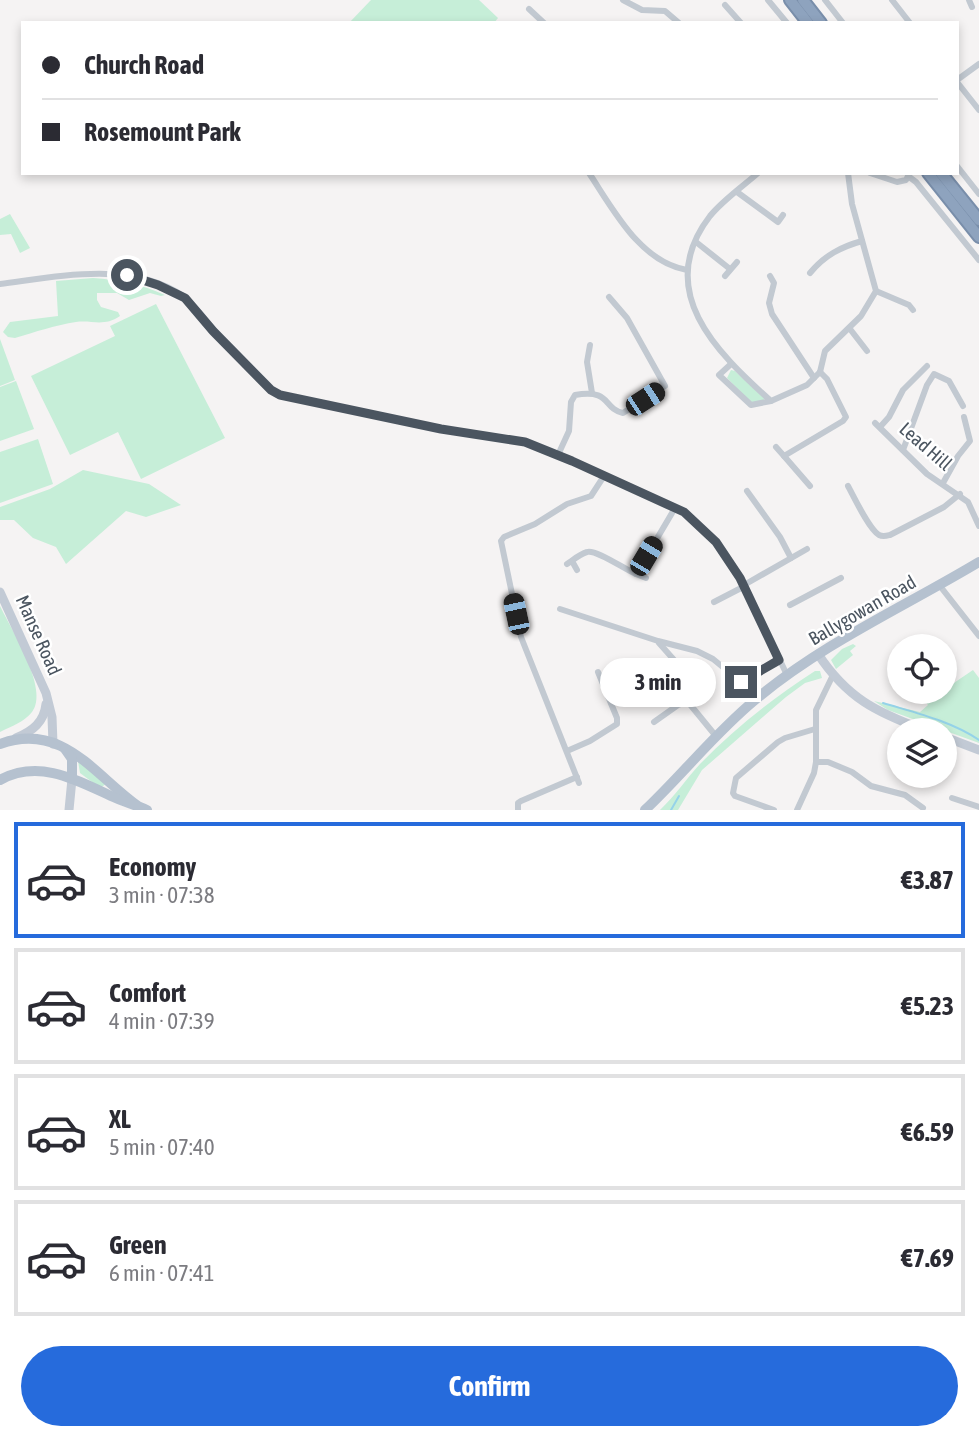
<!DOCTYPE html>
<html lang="en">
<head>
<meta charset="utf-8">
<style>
	body { margin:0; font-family:"Asap Condensed",sans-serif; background:#f2f2f3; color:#2b2b33; height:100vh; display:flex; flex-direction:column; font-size:26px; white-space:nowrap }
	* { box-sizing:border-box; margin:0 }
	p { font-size:23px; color:#7c7c81 }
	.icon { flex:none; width:38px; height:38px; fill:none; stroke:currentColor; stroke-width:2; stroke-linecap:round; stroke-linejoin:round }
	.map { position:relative; height:810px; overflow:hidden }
	.details { display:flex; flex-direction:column; background:#fff; flex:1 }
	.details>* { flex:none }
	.banner { position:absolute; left:21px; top:21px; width:938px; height:154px; border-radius:0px; box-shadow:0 4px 10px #0003; display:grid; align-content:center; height:154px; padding:0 21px; background:#fff }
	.fabs { position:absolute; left:887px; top:634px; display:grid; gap:14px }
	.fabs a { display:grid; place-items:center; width:70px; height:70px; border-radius:50%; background:#fff; box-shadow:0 4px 10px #0003; font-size:35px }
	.end { position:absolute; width:32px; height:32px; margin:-16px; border:9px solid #4b5560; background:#fff; box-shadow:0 0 0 4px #fff }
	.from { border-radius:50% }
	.bubble { position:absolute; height:49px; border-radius:24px; background:#fff; box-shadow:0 4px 10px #0003; font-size:23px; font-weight:700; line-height:49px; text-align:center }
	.car { position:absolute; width:21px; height:42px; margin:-21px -10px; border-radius:9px; box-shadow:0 0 5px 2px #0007; background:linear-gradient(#222 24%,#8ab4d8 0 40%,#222 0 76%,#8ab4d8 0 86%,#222 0) }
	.banner b { display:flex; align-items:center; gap:24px; height:66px; font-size:26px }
	.banner b+b { border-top:2px solid #e1e1e2 }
	.banner i { width:18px; height:18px; background:#2b2b33 }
	ul { padding:12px 0 0; list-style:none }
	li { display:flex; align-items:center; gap:21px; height:116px; margin:0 14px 10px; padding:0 7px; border:4px solid #e1e1e2; border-radius:0px }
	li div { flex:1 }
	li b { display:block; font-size:26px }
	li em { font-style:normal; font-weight:700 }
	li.selected { border-color:#266bdc }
	li>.icon { width:63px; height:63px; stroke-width:1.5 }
	.action { display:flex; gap:14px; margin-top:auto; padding:14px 21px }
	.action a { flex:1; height:80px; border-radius:42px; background:#266bdc; color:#fff; font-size:28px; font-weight:700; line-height:80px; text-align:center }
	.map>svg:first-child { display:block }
	.green { fill:#c6eed8 }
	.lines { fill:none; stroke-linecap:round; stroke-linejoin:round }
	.stream { stroke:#95d3e9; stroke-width:2 }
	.highway-casing { stroke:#798eaa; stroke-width:14 }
	.street { stroke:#c2c9d1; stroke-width:6 }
	.secondary { stroke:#c2cad5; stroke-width:9 }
	.primary { stroke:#b5c1cf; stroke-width:10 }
	.highway { stroke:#8ea3be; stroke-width:10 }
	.route { stroke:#4b5560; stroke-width:9 }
	.labels { text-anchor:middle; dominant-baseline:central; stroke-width:5; stroke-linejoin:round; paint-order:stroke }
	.street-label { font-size:19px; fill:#4b5560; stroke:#fff }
</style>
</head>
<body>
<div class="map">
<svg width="979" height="810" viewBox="0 0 979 810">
	<rect width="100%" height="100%" fill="#f5f3f3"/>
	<g class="green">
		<path d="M 371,0 L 479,0 L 498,18 L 494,23 L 349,23 Z"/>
		<path d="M 10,214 L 30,248 L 20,253 L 11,234 L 0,235 L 0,219 Z"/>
		<path d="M 93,278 C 119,280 141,284 165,295 L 161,296 L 150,293 L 129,300 L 117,293 L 97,293 L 97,300 L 101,307 L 118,312 L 120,316 C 104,327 93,320 76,322 C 56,325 35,332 15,338 L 8,337 L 3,332 L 10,322 L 58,316 L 56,281 Z"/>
		<path d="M 156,304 L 225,438 L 141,479 L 118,432 L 70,455 L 31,376 L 115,336 L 110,326 Z"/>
		<path d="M 0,339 L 15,380 L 0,386 Z"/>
		<path d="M 731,370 L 735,371 L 764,398 L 764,401 L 751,403 L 727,378 Z"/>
		<path d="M 16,381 L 34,429 L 0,441 L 0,387 Z"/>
		<path d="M 38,439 L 53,484 L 0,503 L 0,452 Z"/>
		<path d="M 83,470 L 149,484 L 181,505 L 146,517 L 126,511 L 66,564 L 56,547 L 33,538 L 14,520 L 0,520 L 0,507 L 50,489 Z"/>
		<path d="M 0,606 C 11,629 50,690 32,712 C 24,722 12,726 0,732 Z"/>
		<path d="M 853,644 L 856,646 L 850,651 L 853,655 L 836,669 L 831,660 L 842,649 Z"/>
		<path d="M 973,670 L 979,678 L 979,743 L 888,710 L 874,701 L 920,712 L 928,705 L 925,701 L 941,691 L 945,691 L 945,689 Z"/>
		<path d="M 815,671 L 820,671 L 822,678 L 805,683 L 786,697 L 702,770 L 678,810 L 660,810 C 675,796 686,779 700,764 C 735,728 773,698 815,671 Z"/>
		<path d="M 78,761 L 106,784 L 100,788 L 80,773 Z"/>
	</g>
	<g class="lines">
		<g class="stream">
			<path d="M 883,703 C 916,713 951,721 979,740"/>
			<path d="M 671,810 L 679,796"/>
		</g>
		<g class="highway-casing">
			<g id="highway">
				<path d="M 790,0 L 808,23"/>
				<path d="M 803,0 L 821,23"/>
				<path d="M 928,173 L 979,237"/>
				<path d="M 941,173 L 979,220"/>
			</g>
		</g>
		<g class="street">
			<path d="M 623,0 L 642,10 L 665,11 L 679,23"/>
			<path d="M 768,0 L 787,23"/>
			<path d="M 825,0 L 843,23"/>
			<path d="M 892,0 L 910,23"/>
			<path d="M 969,0 L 972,7"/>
			<path d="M 725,5 L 741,23"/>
			<path d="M 529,9 L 544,23"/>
			<path d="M 957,80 L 979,64"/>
			<path d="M 957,82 L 979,110"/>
			<path d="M 957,166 L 979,194"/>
			<path d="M 589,173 C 613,209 640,262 687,270"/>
			<path d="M 758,173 C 742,187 723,200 710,216 C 653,290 716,352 771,401 L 807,385 L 820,372"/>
			<path d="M 870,173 L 897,182 L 906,180 L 908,176"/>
			<path d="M 908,176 L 916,182 L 979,260"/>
			<path d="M 737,192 L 778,222 L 783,215"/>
			<path d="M 696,242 L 730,269"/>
			<path d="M 810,273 C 825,255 841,247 862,241"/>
			<path d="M 725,276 L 737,262"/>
			<path d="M 770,276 L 774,283 L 769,303 L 772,314 L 814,378"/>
			<path d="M 0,284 C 56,277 133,260 183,296 C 201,310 213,332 230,347 C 246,362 260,385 280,395 L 441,429 L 525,442 L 572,461 L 684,512 L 716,542 L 740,577 L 787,675"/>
			<path d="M 876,291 L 909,305 L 913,310"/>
			<path d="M 850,329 L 867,351"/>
			<path d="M 590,345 L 587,362 L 592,393"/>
			<path d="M 731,364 L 719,375 L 751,405 L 771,401"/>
			<path d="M 820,372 L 825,351 L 861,316 L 876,291 L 852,204 L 848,173"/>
			<path d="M 875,423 L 927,474 L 968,502 L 979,526"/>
			<path d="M 880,427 L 889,417 L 903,390 L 927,366"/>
			<path d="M 776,447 L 784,456"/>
			<path d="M 903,450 L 927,385 L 934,374 L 949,381 L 963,406"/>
			<path d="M 558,455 L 569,431 L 571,402 L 575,395 C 612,389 602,408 623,413 L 665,386 L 627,318 L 609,297"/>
			<path d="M 943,483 L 958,456 L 970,441 L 964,417"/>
			<path d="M 810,486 L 784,456 L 843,421 L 846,417 L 827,379 L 820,372"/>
			<path d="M 848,486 C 854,497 869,529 879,535 C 883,537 886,536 890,535 L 944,507 L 960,494"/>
			<path d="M 747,491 L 780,537 L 791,558"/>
			<path d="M 572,561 L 577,570"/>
			<path d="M 567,564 C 573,560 580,554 587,552 C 596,549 624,569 636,574 L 675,508"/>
			<path d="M 636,574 L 646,578"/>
			<path d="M 744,585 L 807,549"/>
			<path d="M 940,586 L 979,636"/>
			<path d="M 714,602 L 745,586"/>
			<path d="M 790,605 L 841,578"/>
			<path d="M 560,609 L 658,641 L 697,651 L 713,659 L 741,682 L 779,660"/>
			<path d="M 659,643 L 675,661"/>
			<path d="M 654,722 L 678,705 L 688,702 L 715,735"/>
			<path d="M 567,751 L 590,741 L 617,724 L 617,718 L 598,672"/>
			<path d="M 816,762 L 828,762 L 852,772 L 871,786 L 905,795 L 923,808"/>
			<path d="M 579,783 L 521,637 L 501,541 L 504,537 L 535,524 L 567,504 L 591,496 L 604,476"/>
			<path d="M 952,798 L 979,807"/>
			<path d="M 518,810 L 518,803 L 521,801 L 577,777"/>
			<path d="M 774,810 L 735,796 L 733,793 L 736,778 L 778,742 L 785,738 L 815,729"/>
			<path d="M 797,810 L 814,773 L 816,762 L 816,710 L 833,675"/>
		</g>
		<g class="secondary">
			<path d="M 0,592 L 46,693 L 52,717 L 53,744"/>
			<path d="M 818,654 C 847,698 876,712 924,730"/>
			<path d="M 945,737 L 979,750"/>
			<path d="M 16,738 C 33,731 44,722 46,704"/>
			<path d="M 69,810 L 72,779"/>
		</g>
		<g class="primary">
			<path d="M 0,744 C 63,721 95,776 138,806"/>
			<path d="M 65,749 L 72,759 L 72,779"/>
			<path d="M 0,780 C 38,759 75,779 111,796 C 122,801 135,805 147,810"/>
			<path d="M 645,810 C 683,774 715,733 755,700 C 823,643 904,607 979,562"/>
		</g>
		<use href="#highway" class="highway"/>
	</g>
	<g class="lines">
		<path class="route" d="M 127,275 L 158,285 L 185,298 L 213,331 L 271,390 L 280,395 L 441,429 L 525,442 L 572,461 L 684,512 L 716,542 L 740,578 L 779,660 L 741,682"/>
	</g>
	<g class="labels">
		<g class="street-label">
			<text transform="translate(926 446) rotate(41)">Lead Hill</text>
			<text transform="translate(862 610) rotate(-30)">Ballygowan Road</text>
			<text transform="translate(39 635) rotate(66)">Manse Road</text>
		</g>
	</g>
</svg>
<div class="fabs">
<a><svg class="icon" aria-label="locate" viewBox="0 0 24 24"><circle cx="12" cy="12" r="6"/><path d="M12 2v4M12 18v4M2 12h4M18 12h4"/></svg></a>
<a><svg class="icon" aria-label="layers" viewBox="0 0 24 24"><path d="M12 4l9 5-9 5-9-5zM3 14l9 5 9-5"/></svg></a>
</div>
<i class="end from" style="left:127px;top:275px"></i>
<i class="end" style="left:741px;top:682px"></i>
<div class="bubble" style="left:600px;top:658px;width:116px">3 min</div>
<i class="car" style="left:645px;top:399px;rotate:57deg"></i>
<i class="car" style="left:646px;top:556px;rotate:31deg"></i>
<i class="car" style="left:516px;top:614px;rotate:348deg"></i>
<div class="banner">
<b><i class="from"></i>Church Road</b>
<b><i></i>Rosemount Park</b>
</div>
</div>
<section class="details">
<ul>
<li class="selected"><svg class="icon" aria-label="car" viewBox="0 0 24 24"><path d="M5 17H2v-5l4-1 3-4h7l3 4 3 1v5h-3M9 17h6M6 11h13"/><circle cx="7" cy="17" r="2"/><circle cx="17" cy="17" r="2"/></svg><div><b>Economy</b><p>3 min · 07:38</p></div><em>€3.87</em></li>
<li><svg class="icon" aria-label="car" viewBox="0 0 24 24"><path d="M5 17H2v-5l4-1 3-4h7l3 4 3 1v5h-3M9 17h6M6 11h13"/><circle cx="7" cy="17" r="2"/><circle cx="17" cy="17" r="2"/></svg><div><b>Comfort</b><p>4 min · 07:39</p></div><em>€5.23</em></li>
<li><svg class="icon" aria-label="car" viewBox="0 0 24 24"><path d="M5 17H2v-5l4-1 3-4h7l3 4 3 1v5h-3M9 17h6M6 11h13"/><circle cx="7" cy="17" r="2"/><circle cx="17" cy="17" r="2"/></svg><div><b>XL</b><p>5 min · 07:40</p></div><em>€6.59</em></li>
<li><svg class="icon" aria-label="car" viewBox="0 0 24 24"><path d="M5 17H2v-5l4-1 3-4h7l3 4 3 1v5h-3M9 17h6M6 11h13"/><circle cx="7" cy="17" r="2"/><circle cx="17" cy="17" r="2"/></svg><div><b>Green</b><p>6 min · 07:41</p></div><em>€7.69</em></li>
</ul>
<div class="action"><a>Confirm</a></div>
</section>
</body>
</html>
